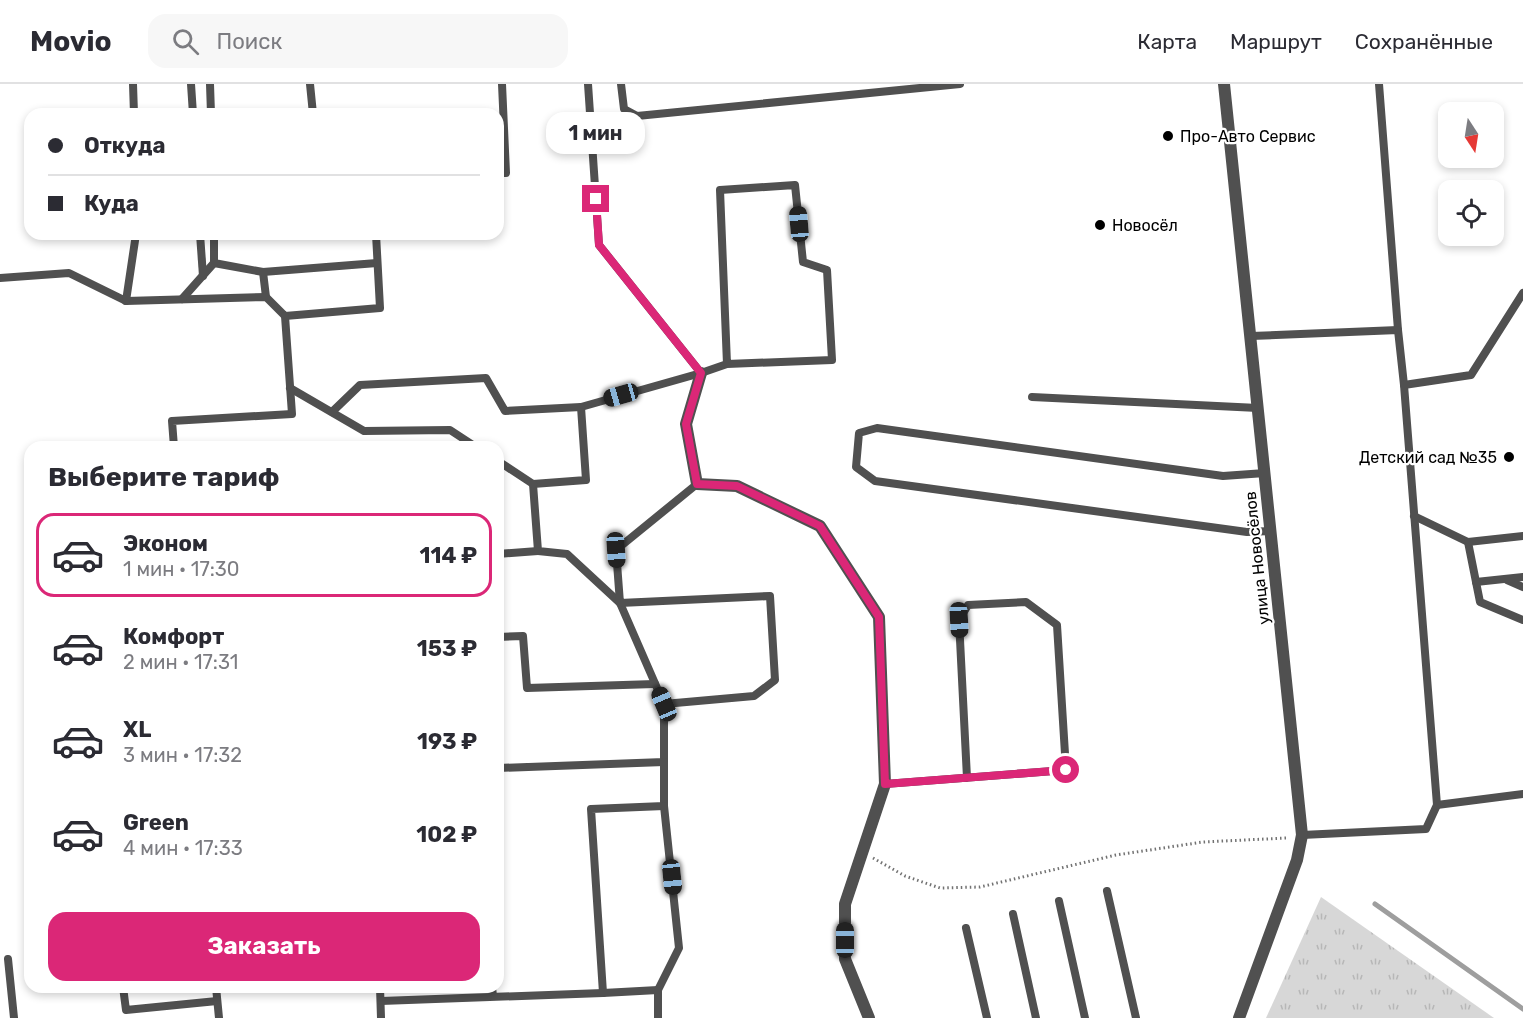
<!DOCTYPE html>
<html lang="ru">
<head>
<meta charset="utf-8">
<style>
	body { margin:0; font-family:Rubik,sans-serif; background:#f7f7f7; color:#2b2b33; height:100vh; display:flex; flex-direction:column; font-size:22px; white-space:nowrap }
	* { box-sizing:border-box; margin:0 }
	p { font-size:20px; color:#7c7c81 }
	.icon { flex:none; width:33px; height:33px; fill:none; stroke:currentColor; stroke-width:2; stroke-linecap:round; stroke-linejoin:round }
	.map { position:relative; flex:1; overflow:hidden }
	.details { position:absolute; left:24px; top:357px; width:480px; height:552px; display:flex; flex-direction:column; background:#fff; border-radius:18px; box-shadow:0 3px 9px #0003 }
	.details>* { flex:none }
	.banner { position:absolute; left:24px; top:24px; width:480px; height:132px; border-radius:18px; box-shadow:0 3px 9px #0003; display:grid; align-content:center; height:132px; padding:0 24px; background:#fff }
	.needle { width:39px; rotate:168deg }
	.buttons { position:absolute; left:1438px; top:18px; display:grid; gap:12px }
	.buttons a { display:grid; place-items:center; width:66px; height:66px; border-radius:12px; background:#fff; box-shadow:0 3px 9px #0003; font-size:30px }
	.end { position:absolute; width:27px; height:27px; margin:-14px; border:8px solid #db2777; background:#fff; box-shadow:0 0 0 3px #fff }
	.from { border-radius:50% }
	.bubble { position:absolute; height:42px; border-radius:18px; background:#fff; box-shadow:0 3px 9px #0003; font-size:20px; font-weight:700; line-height:42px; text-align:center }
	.car { position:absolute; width:18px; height:36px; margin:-18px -9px; border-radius:8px; box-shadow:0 0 4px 2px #0007; background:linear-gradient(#222 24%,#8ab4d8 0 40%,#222 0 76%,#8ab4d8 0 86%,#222 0) }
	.banner b { display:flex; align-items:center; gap:21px; height:57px; font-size:22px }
	.banner b+b { border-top:2px solid #e1e1e2 }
	.banner i { width:15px; height:15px; background:#2b2b33 }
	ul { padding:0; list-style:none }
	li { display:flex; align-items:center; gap:18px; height:84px; margin:0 12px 9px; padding:0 12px; border:3px solid transparent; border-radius:18px }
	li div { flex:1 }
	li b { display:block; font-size:22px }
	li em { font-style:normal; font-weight:700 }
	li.selected { border-color:#db2777 }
	li>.icon { width:54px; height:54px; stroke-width:1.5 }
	h2 { padding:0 24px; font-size:27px; line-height:72px }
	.cta { display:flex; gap:12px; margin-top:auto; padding:12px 24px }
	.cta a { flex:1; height:69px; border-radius:18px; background:#db2777; color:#fff; font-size:24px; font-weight:700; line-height:69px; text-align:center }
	header { display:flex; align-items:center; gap:36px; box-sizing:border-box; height:84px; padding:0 30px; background:#fff; border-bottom:2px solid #e1e1e2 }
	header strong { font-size:28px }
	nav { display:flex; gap:33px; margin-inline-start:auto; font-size:21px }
	.search { width:420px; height:54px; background:#f7f7f7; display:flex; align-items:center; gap:15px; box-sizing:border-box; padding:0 21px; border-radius:18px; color:#7c7c81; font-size:22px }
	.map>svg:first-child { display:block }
	.grass { fill:url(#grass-tufts) }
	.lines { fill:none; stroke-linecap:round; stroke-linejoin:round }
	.stream { stroke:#9e9e9e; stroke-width:5 }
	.path { stroke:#727272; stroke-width:3; stroke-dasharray:1.5 3; stroke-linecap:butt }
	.service { stroke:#505050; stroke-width:8 }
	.minor { stroke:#505050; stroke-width:12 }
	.tertiary { stroke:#505050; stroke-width:12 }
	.route { stroke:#db2777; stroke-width:8 }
	.poi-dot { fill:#000; stroke:#fff; stroke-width:2 }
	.labels { text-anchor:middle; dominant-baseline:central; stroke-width:4.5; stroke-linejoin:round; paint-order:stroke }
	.poi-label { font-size:16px; fill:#000; stroke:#fff; text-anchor:start }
	.street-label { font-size:16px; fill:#000; stroke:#fff }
</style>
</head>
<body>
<header>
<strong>Movio</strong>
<div class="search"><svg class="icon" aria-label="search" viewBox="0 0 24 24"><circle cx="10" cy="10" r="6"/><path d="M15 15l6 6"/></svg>Поиск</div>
<nav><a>Карта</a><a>Маршрут</a><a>Сохранённые</a></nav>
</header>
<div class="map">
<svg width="1523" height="934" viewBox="0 0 1523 934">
	<defs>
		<pattern id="grass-tufts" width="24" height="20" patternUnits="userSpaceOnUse" patternTransform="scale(1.5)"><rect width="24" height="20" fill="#d7d7d7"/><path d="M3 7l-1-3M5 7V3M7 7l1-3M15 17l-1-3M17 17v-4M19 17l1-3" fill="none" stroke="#b7b7b7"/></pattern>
	</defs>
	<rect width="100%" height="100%" fill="#fff"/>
	<path class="grass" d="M 1321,813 L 1494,934 L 1266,934 Z"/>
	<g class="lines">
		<path class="stream" d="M 1375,820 L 1523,925"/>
		<path class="path" d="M 873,774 L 905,792 L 940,804 L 980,803 L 1116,771 L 1203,758 L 1287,754"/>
		<g class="service">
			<path d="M 133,0 L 134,30"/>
			<path d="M 191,0 L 193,30"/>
			<path d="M 210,0 L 211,30"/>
			<path d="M 310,0 L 313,30"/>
			<path d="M 588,0 L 599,161 L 701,289"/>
			<path d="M 621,0 L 624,25 L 637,32 L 960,0"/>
			<path d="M 1379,0 L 1398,246"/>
			<path d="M 498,89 L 506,89 L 502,0"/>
			<path d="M 200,150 L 203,192"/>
			<path d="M 214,150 L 214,179 L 263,188 L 266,213"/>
			<path d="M 263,188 L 377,179"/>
			<path d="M 0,194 L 69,189 L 126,217 L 266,213 L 285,232 L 380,224 L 376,150"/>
			<path d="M 182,215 L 214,179"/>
			<path d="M 126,217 L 136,150"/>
			<path d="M 1251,252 L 1398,246 L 1404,301"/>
			<path d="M 290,304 L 364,347 L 450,346 L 476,363"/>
			<path d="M 1032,313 L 1258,324"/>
			<path d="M 581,323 L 701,289 L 727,280 L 832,276 L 827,186 L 803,178 L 795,101 L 720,106 L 727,280"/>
			<path d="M 332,328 L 360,301 L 486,294 L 505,327 L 581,323 L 586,396 L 533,400 L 538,467 L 567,470 L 620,519 L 664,620"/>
			<path d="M 174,363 L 172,337 L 292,330 L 285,232"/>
			<path d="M 498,377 L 533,400"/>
			<path d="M 1265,389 L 1223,392 L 877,344 L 859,349 L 856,383 L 875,397 L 1247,448 L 1271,447"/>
			<path d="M 1414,432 L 1468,458 L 1480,518 L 1523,536"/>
			<path d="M 1468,458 L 1523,452"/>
			<path d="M 498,470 L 538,467"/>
			<path d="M 1507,496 L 1523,503"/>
			<path d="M 1476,498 L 1523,493"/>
			<path d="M 498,553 L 523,552 L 527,604 L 655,600"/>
			<path d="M 498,684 L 664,678 L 664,620 L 754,612 L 775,596 L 770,512 L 620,519 L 616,466 L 697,400"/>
			<path d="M 885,700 L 1066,686 L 1057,541 L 1026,518 L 968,521 L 959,536 L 967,694"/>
			<path d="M 1437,721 L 1523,710"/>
			<path d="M 1302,751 L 1426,745 L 1437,721 L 1404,301 L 1471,291 L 1523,209"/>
			<path d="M 1107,807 L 1136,934"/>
			<path d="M 1059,817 L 1085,934"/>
			<path d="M 1013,830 L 1036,934"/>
			<path d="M 966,844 L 987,934"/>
			<path d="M 8,875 L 14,934"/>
			<path d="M 123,903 L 126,926 L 217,917"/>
			<path d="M 216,903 L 219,934"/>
			<path d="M 380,903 L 381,934"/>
			<path d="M 492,903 L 493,912"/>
			<path d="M 603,909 L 591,725 L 664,722 L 664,678"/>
			<path d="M 381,917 L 603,909 L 658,906"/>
			<path d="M 658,934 L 658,906 L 679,864 L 664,722"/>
		</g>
		<path class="minor" d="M 701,289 L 686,340 L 697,400 L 737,402 L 820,442 L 879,533 L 885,700 L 845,820 L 845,875 L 869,934"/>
		<path class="tertiary" d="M 1224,0 L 1302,751 L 1297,776 L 1239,934"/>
	</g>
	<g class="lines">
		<path class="route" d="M 596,115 L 599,161 L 701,289 L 686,340 L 697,400 L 737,402 L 820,442 L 879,533 L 885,700 L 1066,686"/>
	</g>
	<g class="poi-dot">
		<circle cx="1168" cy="52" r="6"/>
		<circle cx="1100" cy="141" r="6"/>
		<circle cx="1509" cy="373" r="6"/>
	</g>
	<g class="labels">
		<g class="poi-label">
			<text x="1180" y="52">Про-Авто Сервис</text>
			<text x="1112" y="141">Новосёл</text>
			<text x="1497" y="373" text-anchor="end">Детский сад №35</text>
		</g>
		<g class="street-label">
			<text transform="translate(1257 474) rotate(-96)">улица Новосёлов</text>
		</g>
	</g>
</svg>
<div class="buttons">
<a><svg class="needle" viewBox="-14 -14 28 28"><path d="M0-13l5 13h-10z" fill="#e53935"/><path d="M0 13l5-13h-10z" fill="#7c7c81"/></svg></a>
<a><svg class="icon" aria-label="locate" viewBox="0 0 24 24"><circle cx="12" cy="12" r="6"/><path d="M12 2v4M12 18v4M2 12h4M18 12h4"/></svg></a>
</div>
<i class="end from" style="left:1066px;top:686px"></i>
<i class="end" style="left:596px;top:115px"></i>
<div class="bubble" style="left:546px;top:28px;width:99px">1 мин</div>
<i class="car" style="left:799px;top:140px;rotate:355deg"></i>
<i class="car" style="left:621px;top:311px;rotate:254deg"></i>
<i class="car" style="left:616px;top:466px;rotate:176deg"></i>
<i class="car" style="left:959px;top:536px;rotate:177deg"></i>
<i class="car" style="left:664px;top:620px;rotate:337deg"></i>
<i class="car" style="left:672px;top:793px;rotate:174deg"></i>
<i class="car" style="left:845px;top:856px;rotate:0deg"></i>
<div class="banner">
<b><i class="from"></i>Откуда</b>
<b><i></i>Куда</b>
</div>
<section class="details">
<h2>Выберите тариф</h2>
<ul>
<li class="selected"><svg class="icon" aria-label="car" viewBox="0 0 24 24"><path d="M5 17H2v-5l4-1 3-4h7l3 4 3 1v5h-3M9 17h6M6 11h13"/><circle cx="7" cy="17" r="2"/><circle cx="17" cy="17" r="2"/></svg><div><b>Эконом</b><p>1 мин · 17:30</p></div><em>114 ₽</em></li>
<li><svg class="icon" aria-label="car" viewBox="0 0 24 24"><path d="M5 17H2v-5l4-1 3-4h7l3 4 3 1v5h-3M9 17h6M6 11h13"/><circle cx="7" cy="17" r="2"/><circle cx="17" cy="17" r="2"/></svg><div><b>Комфорт</b><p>2 мин · 17:31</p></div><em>153 ₽</em></li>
<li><svg class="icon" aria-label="car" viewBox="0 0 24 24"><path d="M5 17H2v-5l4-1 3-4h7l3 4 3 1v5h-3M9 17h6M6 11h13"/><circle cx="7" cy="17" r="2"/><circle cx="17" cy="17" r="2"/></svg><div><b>XL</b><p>3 мин · 17:32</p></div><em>193 ₽</em></li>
<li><svg class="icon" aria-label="car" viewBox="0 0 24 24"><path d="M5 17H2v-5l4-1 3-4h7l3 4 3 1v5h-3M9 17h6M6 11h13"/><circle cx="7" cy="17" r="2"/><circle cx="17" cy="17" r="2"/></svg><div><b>Green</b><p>4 мин · 17:33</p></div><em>102 ₽</em></li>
</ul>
<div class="cta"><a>Заказать</a></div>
</section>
</div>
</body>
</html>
